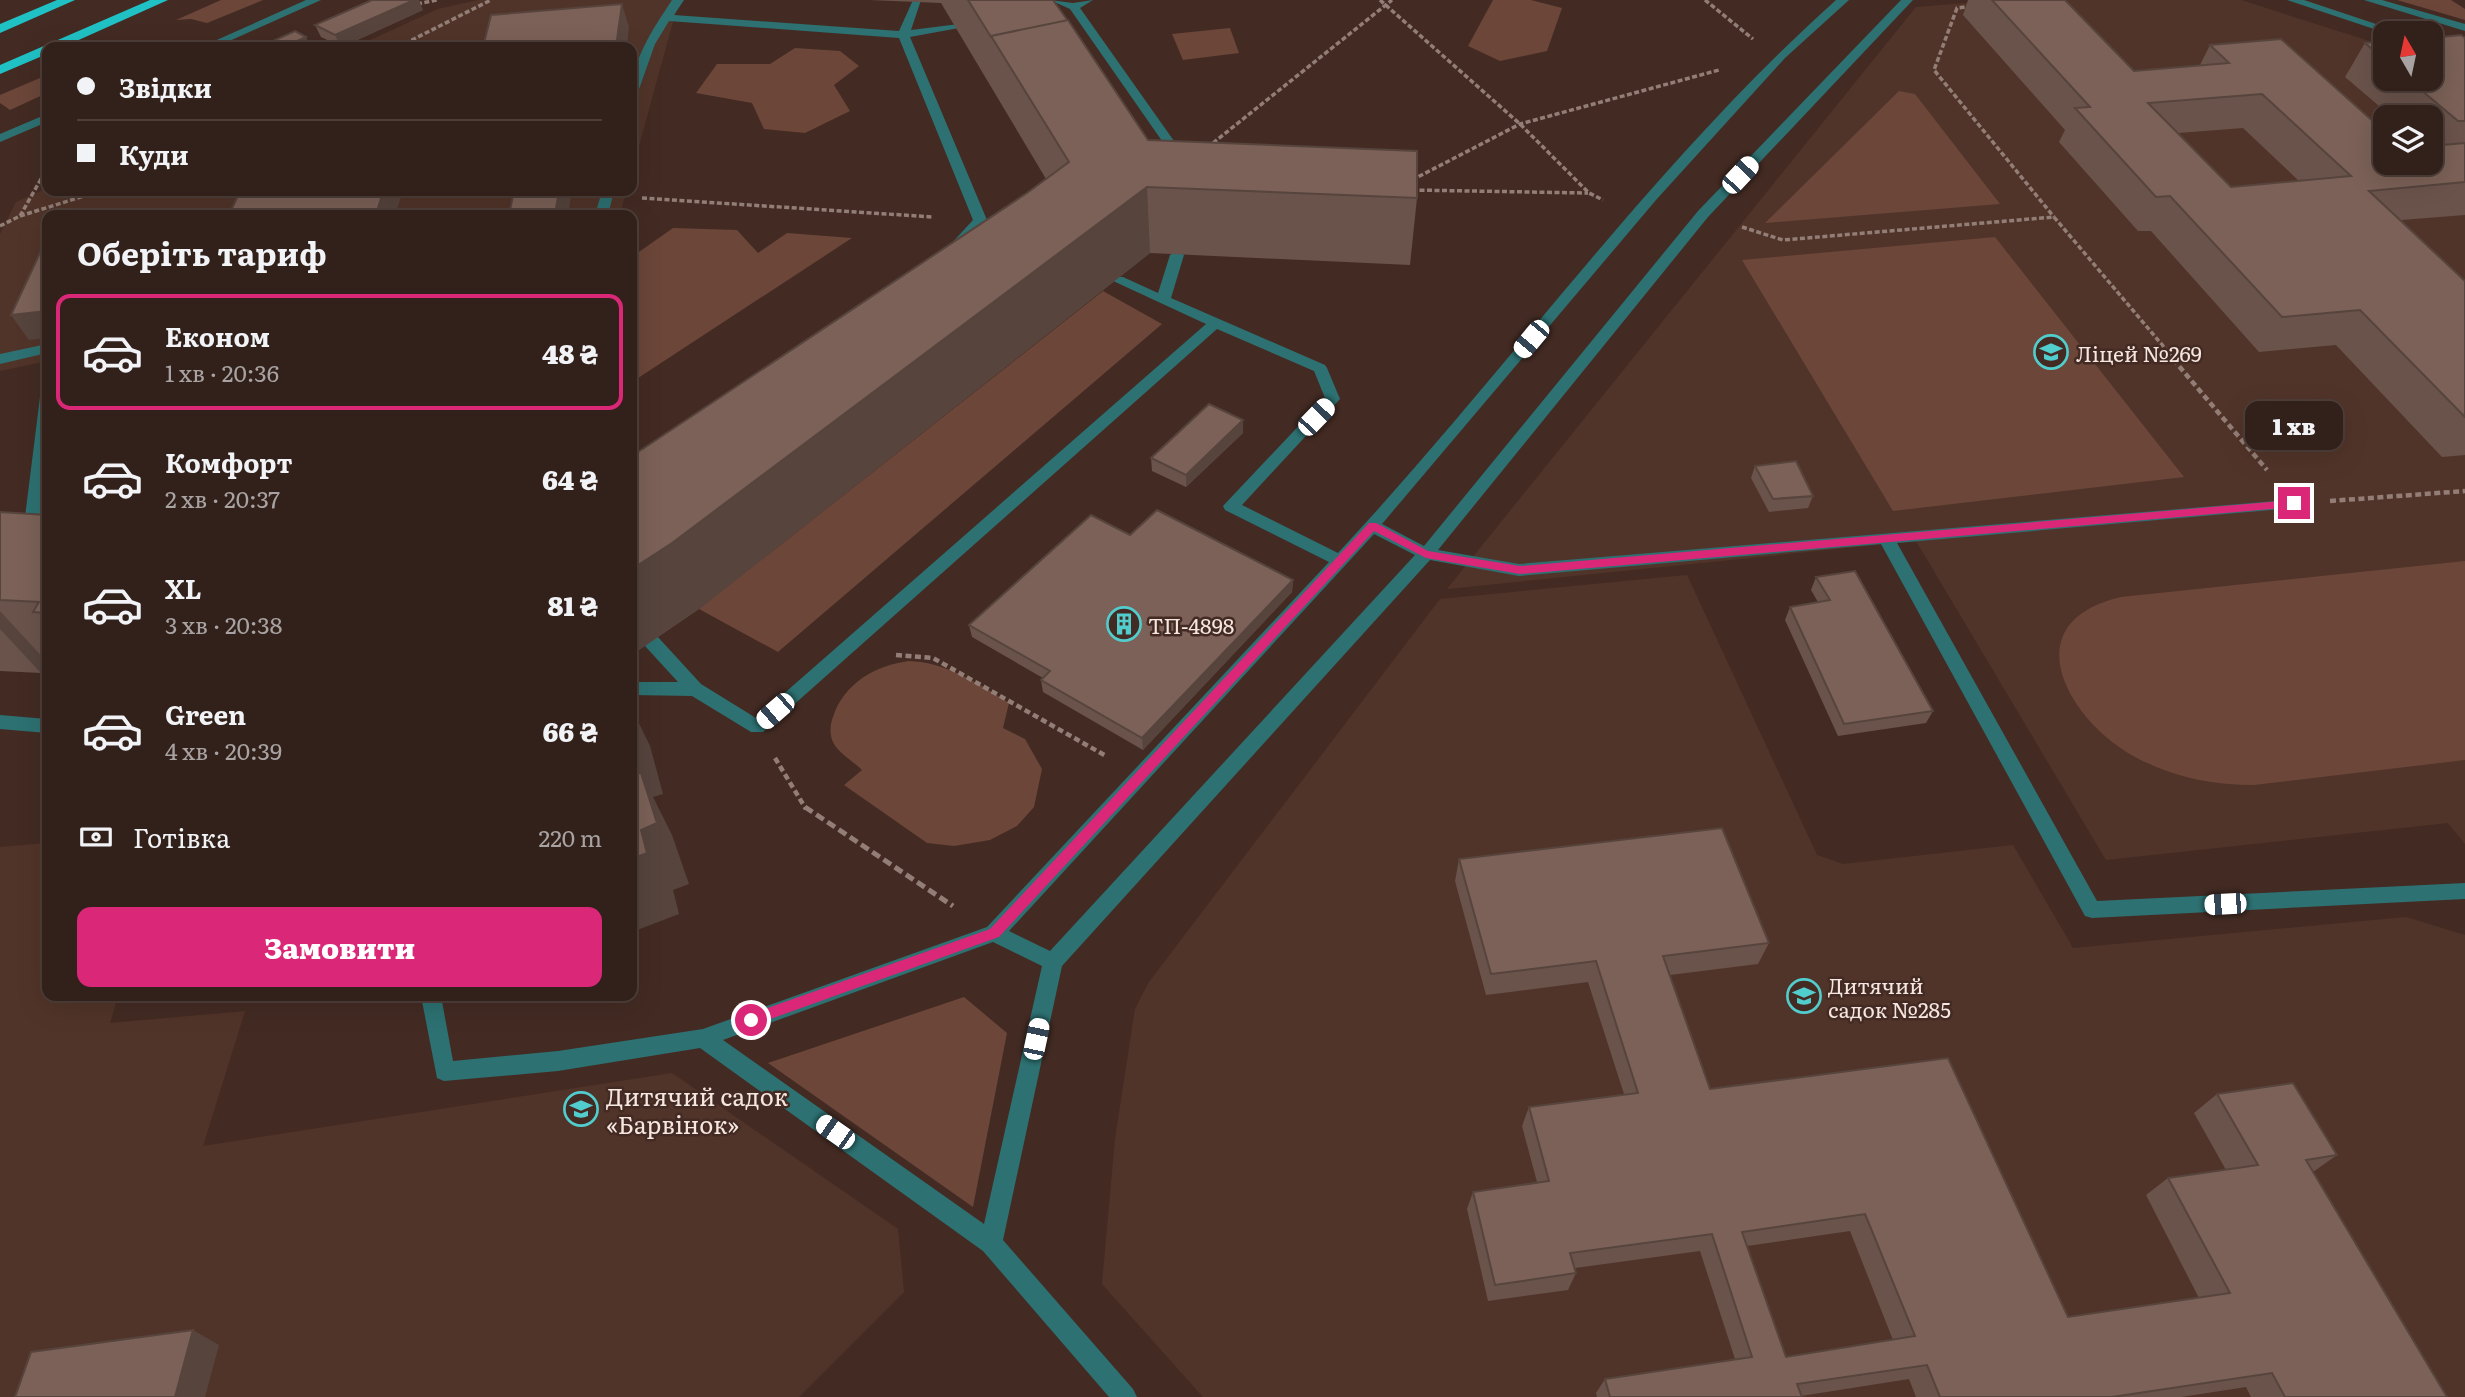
<!DOCTYPE html>
<html lang="uk">
<head>
<meta charset="utf-8">
<style>
	body { margin:0; font-family:Literata,serif; background:#3d2d27; color:#f1f3f6; height:100vh; display:flex; flex-direction:column; font-size:26px; white-space:nowrap }
	* { box-sizing:border-box; margin:0 }
	p { font-size:23px; color:#a8a3a2 }
	.icon { flex:none; width:38px; height:38px; fill:none; stroke:currentColor; stroke-width:2; stroke-linecap:round; stroke-linejoin:round }
	.map { position:relative; flex:1; overflow:hidden }
	.side { position:absolute; left:42px; top:210px; width:595px; height:791px; display:flex; flex-direction:column; background:#32201a; border-radius:14px; box-shadow:0 7px 28px #0002,0 0 0 2px #4d3e39 }
	.side>* { flex:none }
	.top-card { position:absolute; left:42px; top:42px; width:595px; height:154px; border-radius:14px; box-shadow:0 7px 28px #0002,0 0 0 2px #4d3e39; display:grid; align-content:center; height:154px; padding:0 35px; background:#32201a }
	.needle { width:46px; rotate:351deg }
	.tools { position:absolute; left:2373px; top:21px; display:grid; gap:14px }
	.tools a { display:grid; place-items:center; width:70px; height:70px; border-radius:14px; background:#32201a; box-shadow:0 7px 28px #0002,0 0 0 2px #4d3e39; font-size:35px }
	.end { position:absolute; width:32px; height:32px; margin:-16px; border:9px solid #db2777; background:#fff; box-shadow:0 0 0 4px #fff }
	.from { border-radius:50% }
	.bubble { position:absolute; height:49px; border-radius:14px; background:#32201a; box-shadow:0 7px 28px #0002,0 0 0 2px #4d3e39; font-size:23px; font-weight:800; line-height:49px; text-align:center }
	.car { position:absolute; width:21px; height:42px; margin:-21px -10px; border-radius:9px; box-shadow:0 0 5px 2px #0007; background:linear-gradient(#fff 24%,#345 0 40%,#fff 0 76%,#345 0 86%,#fff 0) }
	.top-card b { display:flex; align-items:center; gap:24px; height:66px; font-size:26px }
	.top-card b+b { border-top:2px solid #4d3e39 }
	.top-card i { width:18px; height:18px; background:#f1f3f6 }
	ul { padding:0; list-style:none }
	li { display:flex; align-items:center; gap:21px; height:116px; margin:0 14px 10px; padding:0 21px; border:4px solid transparent; border-radius:14px }
	li div { flex:1 }
	li b { display:block; font-size:26px }
	li em { font-style:normal; font-weight:800 }
	li.selected { border-color:#db2777 }
	li>.icon { width:63px; height:63px; stroke-width:1.5 }
	h2 { padding:0 35px; font-size:32px; line-height:84px }
	.pay { display:flex; align-items:center; gap:18px; height:77px; padding:0 35px; font-size:26px }
	.pay p { margin-inline-start:auto }
	.primary-button { display:flex; gap:14px; margin-top:auto; padding:14px 35px }
	.primary-button a { flex:1; height:80px; border-radius:14px; background:#db2777; color:#fff; font-size:28px; font-weight:800; line-height:80px; text-align:center }
	.map>svg:first-child { display:block }
	.built { fill:#513429; fill-rule:evenodd }
	.green { fill:#6b4639 }
	.lines { fill:none; stroke-linecap:round; stroke-linejoin:round }
	.path-far2 { stroke:#927e76; stroke-width:3.5; stroke-dasharray:5 2.5; stroke-linecap:butt }
	.path-far1 { stroke:#927e76; stroke-width:4.5; stroke-dasharray:6 3.5; stroke-linecap:butt }
	.path { stroke:#927e76; stroke-width:5; stroke-dasharray:9 4.5; stroke-linecap:butt }
	.lane { fill:#2d7172; fill-rule:evenodd }
	.street { fill:#2d7172; fill-rule:evenodd }
	.highway { fill:#20c1c4; fill-rule:evenodd }
	.wall { fill:#6a534b; fill-rule:evenodd }
	.shaded-wall { fill:#56443d }
	.building { fill:#7b6157; stroke:#56443d; stroke-width:2; fill-rule:evenodd }
	.route { fill:#db2777 }
	.labels { text-anchor:middle; dominant-baseline:central; stroke-width:5; stroke-linejoin:round; paint-order:stroke }
	.poi-label { font-size:21px; fill:#f6e6e0; stroke:#432b23; text-anchor:start }
	.near-poi-label { font-size:24px; fill:#f6e6e0; stroke:#432b23; text-anchor:start }
</style>
</head>
<body>
<div class="map">
<svg width="2465" height="1397" viewBox="0 0 2465 1397">
	<rect width="100%" height="100%" fill="#432b23"/>
	<g class="built">
		<path d="M 478,0 L 679,0 L 632,171 L 632,47 L 355,47 L 438,9 Z"/>
		<path d="M 2004,0 L 2241,0 L 2385,46 L 2385,79 L 2431,79 L 2465,72 L 2465,844 L 2448,823 L 2106,860 L 1916,541 L 1447,589 L 1916,7 ZM 2385,117 L 2431,117 L 2431,163 L 2385,163 Z"/>
		<path d="M 47,188 L 47,191 L 626,191 L 620,215 L 47,215 L 47,361 L 0,371 L 0,234 L 16,202 Z"/>
		<path d="M 1687,575 L 1817,855 L 1843,864 L 2013,845 L 2073,948 L 2406,917 L 2465,935 L 2465,1397 L 1203,1397 L 1102,1284 L 1115,1139 L 1135,1009 L 1149,982 L 1440,599 Z"/>
		<path d="M 47,843 L 47,996 L 118,996 L 110,1023 L 245,1011 L 203,1146 L 672,1073 L 898,1229 L 904,1292 L 799,1397 L 0,1397 L 0,847 Z"/>
	</g>
	<g class="green">
		<path d="M 221,0 L 263,0 L 207,23 L 191,19 L 176,20 Z"/>
		<path d="M 1493,0 L 1531,0 L 1562,8 L 1547,51 L 1500,61 L 1468,46 Z"/>
		<path d="M 2397,0 L 2451,0 L 2465,9 L 2465,20 Z"/>
		<path d="M 1230,28 L 1239,53 L 1183,60 L 1172,34 Z"/>
		<path d="M 795,48 L 840,51 L 859,66 L 834,85 L 850,111 L 805,133 L 764,129 L 752,103 L 696,93 L 717,64 L 770,64 Z"/>
		<path d="M 47,75 L 47,93 L 10,110 L 0,103 L 0,95 Z"/>
		<path d="M 1899,91 L 1915,94 L 2000,204 L 1765,223 Z"/>
		<path d="M 673,228 L 737,230 L 758,253 L 787,233 L 852,238 L 632,382 L 632,281 L 635,278 L 636,254 Z"/>
		<path d="M 1995,237 L 2184,477 L 1893,511 L 1742,260 Z"/>
		<path d="M 1103,291 L 1162,324 L 778,652 L 699,609 Z"/>
		<path d="M 2465,561 L 2465,760 L 2254,785 C 2211,785 2173,777 2135,757 C 2067,720 2012,622 2121,597 Z"/>
		<path d="M 909,661 C 945,662 980,684 1009,703 L 1003,728 L 1025,739 L 1042,769 L 1034,807 L 1017,826 L 990,840 L 954,846 L 927,843 L 844,785 L 862,770 C 854,762 840,754 834,744 C 829,735 830,725 833,717 C 844,683 876,665 909,661 Z"/>
		<path d="M 964,997 L 1007,1033 L 973,1207 L 768,1063 Z"/>
	</g>
	<g class="lines">
		<g class="path-far2">
			<path d="M 1380,0 L 1520,124 L 1589,193 L 1603,200"/>
			<path d="M 1705,0 L 1753,39"/>
			<path d="M 417,4 L 437,0"/>
			<path d="M 1972,6 L 1957,8 L 1934,70 L 2054,217"/>
			<path d="M 398,47 L 491,0"/>
			<path d="M 1213,143 L 1392,0"/>
			<path d="M 1412,180 L 1520,124 L 1719,70"/>
			<path d="M 1412,190 L 1588,193"/>
			<path d="M 642,198 L 933,217"/>
			<path d="M 20,216 L 100,191"/>
			<path d="M 0,226 L 20,216 L 41,179 L 47,176"/>
			<path d="M 1742,227 L 1783,240 L 2054,217 L 2169,353"/>
		</g>
		<g class="path-far1">
			<path d="M 2167,352 L 2267,470"/>
			<path d="M 2330,501 L 2465,491"/>
			<path d="M 896,655 L 933,658 L 1106,756"/>
			<path d="M 775,758 L 806,809"/>
		</g>
		<path class="path" d="M 805,807 L 953,906"/>
		<g class="lane">
			<path d="M 672,0 L 684,0 L 674,15 L 899,31 L 913,0 L 921,0 L 911,30 L 959,24 L 959,28 L 910,37 L 987,220 L 985,223 L 960,251 L 950,251 L 950,245 L 973,220 L 899,38 L 669,21 L 655,44 L 638,92 L 632,96 C 632,58 652,31 672,0 Z"/>
			<path d="M 1050,0 L 1073,3 L 1093,0 L 1080,8 L 1186,158 L 1184,161 L 1176,161 L 1070,9 Z"/>
			<path d="M 1836,0 L 1849,0 L 1785,58 L 1656,200 L 1382,524 L 1424,546 L 1698,211 L 1901,0 L 1913,0 L 1708,217 L 1438,550 L 1519,564 L 2300,499 L 2302,503 L 2300,507 L 2294,508 L 1897,543 L 2097,901 L 2465,883 L 2465,899 L 2092,918 L 2085,916 L 1881,544 L 1519,576 L 1430,560 L 1062,966 L 1003,1240 L 1133,1389 L 1137,1397 L 1109,1397 L 983,1251 L 700,1048 L 558,1071 L 444,1081 L 437,1078 L 421,996 L 441,996 L 453,1061 L 558,1051 L 703,1029 L 987,927 L 1329,562 L 1225,510 L 1223,506 L 1325,398 L 1314,371 L 1217,329 L 763,732 L 751,732 L 692,696 L 632,695 L 632,683 L 635,682 L 678,682 L 645,646 L 643,641 L 645,636 L 657,636 L 701,684 L 756,718 L 1206,324 L 1111,280 L 1113,277 L 1123,277 L 1158,293 L 1170,255 L 1177,251 L 1184,255 L 1171,298 L 1325,365 L 1327,368 L 1340,399 L 1242,505 L 1338,553 C 1507,372 1651,166 1836,0 ZM 1374,534 L 1415,555 L 1050,951 L 1009,931 ZM 993,942 L 1042,966 L 984,1224 L 723,1040 Z"/>
			<path d="M 2287,0 L 2304,0 L 2403,33 L 2386,33 Z"/>
			<path d="M 2364,0 L 2382,0 L 2465,24 L 2465,31 Z"/>
			<path d="M 602,191 L 614,191 L 608,215 L 595,215 Z"/>
			<path d="M 47,344 L 47,353 L 0,364 L 0,354 Z"/>
			<path d="M 47,392 L 47,460 L 41,512 L 47,513 L 47,524 L 27,521 L 25,517 L 40,397 Z"/>
			<path d="M 0,715 L 47,719 L 47,733 L 0,729 Z"/>
		</g>
		<g class="street">
			<path d="M 306,0 L 321,0 L 216,47 L 201,47 Z"/>
			<path d="M 47,114 L 47,122 L 0,142 L 0,134 Z"/>
		</g>
		<g class="highway">
			<path d="M 57,0 L 75,0 L 0,33 L 0,24 Z"/>
			<path d="M 150,0 L 168,0 L 63,47 L 47,47 L 47,54 L 0,74 L 0,65 Z"/>
		</g>
	</g>
	<g class="wall">
		<path d="M 869,0 L 1053,0 L 1148,140 L 1417,198 L 1410,265 L 1150,253 L 699,609 L 636,652 L 632,456 L 1027,193 L 1046,179 L 941,3 Z"/>
		<path d="M 1968,0 L 2065,0 L 2134,71 L 2200,65 L 2210,45 L 2385,163 L 2431,163 L 2431,117 L 2392,117 L 2345,77 L 2365,43 L 2385,41 L 2385,79 L 2431,79 L 2465,38 L 2465,215 L 2401,220 L 2465,281 L 2465,455 L 2442,457 L 2336,345 L 2259,352 L 2151,231 L 2138,231 L 2059,142 L 2065,130 L 1963,15 ZM 2243,128 L 2299,181 L 2231,187 L 2178,133 Z"/>
		<path d="M 423,10 L 342,47 L 321,37 L 315,25 Z"/>
		<path d="M 1243,433 L 1186,487 L 1152,471 L 1151,458 Z"/>
		<path d="M 1755,466 L 1813,496 L 1808,508 L 1769,512 L 1751,478 Z"/>
		<path d="M 0,512 L 47,515 L 47,666 L 41,673 L 0,671 Z"/>
		<path d="M 1130,535 L 1293,580 L 1292,592 L 1143,750 L 1043,692 L 1041,680 L 1043,678 L 972,637 L 969,625 Z"/>
		<path d="M 1816,577 L 1933,711 L 1926,723 L 1838,736 L 1785,620 L 1790,607 L 1818,602 L 1811,590 Z"/>
		<path d="M 1459,859 L 1769,943 L 1758,964 L 1670,975 L 1710,1089 L 2068,1317 L 2199,1298 L 2146,1195 L 2168,1178 L 2226,1170 L 2194,1113 L 2217,1094 L 2337,1155 L 2313,1172 L 2447,1397 L 2251,1397 L 2246,1387 L 2181,1397 L 1916,1397 L 1909,1379 L 1801,1396 L 1802,1397 L 1597,1397 L 1596,1393 L 1605,1379 L 1735,1359 L 1700,1251 L 1575,1268 L 1576,1273 L 1568,1290 L 1488,1301 L 1467,1209 L 1473,1192 L 1537,1182 L 1522,1126 L 1529,1107 L 1624,1094 L 1588,982 L 1486,995 L 1455,881 ZM 1850,1231 L 1893,1340 L 1786,1357 L 1747,1246 Z"/>
	</g>
	<g class="shaded-wall">
		<path d="M 414,0 L 419,0 L 423,10 L 341,47 L 335,35 Z"/>
		<path d="M 622,4 L 629,27 L 627,47 L 616,47 Z"/>
		<path d="M 306,37 L 311,47 L 284,47 Z"/>
		<path d="M 1147,187 L 1150,253 L 699,609 L 636,652 L 632,663 L 632,569 Z"/>
		<path d="M 383,191 L 403,191 L 395,215 L 376,215 Z"/>
		<path d="M 559,191 L 569,191 L 571,197 L 568,215 L 555,215 Z"/>
		<path d="M 47,311 L 47,338 L 29,340 L 11,315 Z"/>
		<path d="M 1243,420 L 1243,433 L 1186,487 L 1186,475 Z"/>
		<path d="M 1293,580 L 1292,592 L 1143,750 L 1142,738 Z"/>
		<path d="M 0,611 L 47,662 L 47,666 L 41,673 L 0,629 Z"/>
		<path d="M 632,681 L 639,707 L 632,709 Z"/>
		<path d="M 632,709 L 650,746 L 663,794 L 653,797 L 672,835 L 689,884 L 673,890 L 679,914 L 632,932 L 632,859 L 641,830 L 632,789 Z"/>
		<path d="M 193,1330 L 219,1345 L 205,1397 L 175,1397 Z"/>
	</g>
	<g class="building">
		<path d="M 372,0 L 414,0 L 335,35 L 315,25 Z"/>
		<path d="M 968,0 L 1053,0 L 1068,21 L 991,37 Z"/>
		<path d="M 1992,0 L 2065,0 L 2134,71 L 2229,63 L 2210,45 L 2281,39 L 2385,132 L 2385,163 L 2431,163 L 2431,146 L 2465,143 L 2465,182 L 2369,191 L 2465,281 L 2465,417 L 2360,310 L 2282,317 L 2170,196 L 2156,197 L 2075,108 L 2090,107 ZM 2262,94 L 2351,176 L 2231,187 L 2148,103 Z"/>
		<path d="M 622,4 L 616,47 L 483,47 L 491,15 Z"/>
		<path d="M 1068,20 L 1148,140 L 1417,151 L 1417,198 L 1147,187 L 672,543 L 632,569 L 632,456 L 1027,193 L 1069,162 L 991,36 Z"/>
		<path d="M 295,31 L 306,37 L 284,47 L 268,47 L 264,45 Z"/>
		<path d="M 2461,35 L 2465,38 L 2465,121 L 2458,121 L 2408,79 L 2431,79 L 2431,38 Z"/>
		<path d="M 2385,41 L 2385,60 L 2365,43 Z"/>
		<path d="M 240,191 L 383,191 L 376,215 L 229,215 Z"/>
		<path d="M 514,191 L 559,191 L 555,215 L 509,215 Z"/>
		<path d="M 47,238 L 47,311 L 11,315 Z"/>
		<path d="M 1209,404 L 1243,420 L 1186,475 L 1151,458 Z"/>
		<path d="M 1796,461 L 1813,496 L 1773,499 L 1755,466 Z"/>
		<path d="M 1157,510 L 1293,580 L 1142,738 L 1041,680 L 1050,671 L 969,625 L 1091,515 L 1130,535 Z"/>
		<path d="M 0,512 L 47,515 L 47,613 L 33,612 L 39,602 L 0,600 Z"/>
		<path d="M 1855,571 L 1933,711 L 1844,724 L 1790,607 L 1830,600 L 1816,577 Z"/>
		<path d="M 641,773 L 657,823 L 641,830 L 647,853 L 632,859 L 632,775 Z"/>
		<path d="M 1722,828 L 1769,943 L 1663,956 L 1710,1089 L 1948,1058 L 2068,1317 L 2230,1293 L 2168,1178 L 2258,1165 L 2217,1094 L 2293,1083 L 2337,1155 L 2306,1160 L 2447,1397 L 2285,1397 L 2272,1373 L 2112,1397 L 1940,1397 L 1927,1365 L 1797,1384 L 1802,1397 L 1610,1397 L 1605,1379 L 1752,1357 L 1712,1234 L 1570,1253 L 1576,1273 L 1495,1285 L 1473,1192 L 1549,1181 L 1529,1107 L 1638,1093 L 1596,961 L 1491,974 L 1459,859 ZM 1865,1214 L 1915,1336 L 1786,1357 L 1742,1232 Z"/>
		<path d="M 193,1330 L 175,1397 L 15,1397 L 31,1352 Z"/>
	</g>
	<path class="route" d="M 2294,500 L 2299,503 L 2294,507 L 1520,574 L 1426,558 L 1374,531 L 999,937 L 751,1026 L 744,1020 L 751,1014 L 990,929 L 1369,523 L 1376,523 L 1428,551 L 1520,566 Z"/>
	<defs>
		<g id="school-ring" transform="scale(1.75)"><circle r="9.5" fill="#432b23" stroke="#52cdce" stroke-width="1.5"/><path d="M0-5L7-2L0 1L-7-2ZM-4 1L0 2.5L4 1V4Q0 6-4 4Z" fill="#52cdce"/></g>
		<g id="building-ring" transform="scale(1.75)"><circle r="9.5" fill="#432b23" stroke="#52cdce" stroke-width="1.5"/><path d="M-4-6H4V6H1V3H-1V6H-4ZM-2.5-4.3h1.7v1.8h-1.7ZM.8-4.3h1.7v1.8H.8ZM-2.5-1h1.7V.8h-1.7ZM.8-1h1.7V.8H.8Z" fill="#52cdce"/></g>
	</defs>
	<g fill-rule="evenodd">
		<use href="#school-ring" x="2051" y="352"/>
		<use href="#building-ring" x="1124" y="624"/>
		<use href="#school-ring" x="1804" y="996"/>
		<use href="#school-ring" x="581" y="1109"/>
	</g>
	<g class="labels">
		<g class="poi-label">
			<text x="2076" y="352">Ліцей №269</text>
			<text x="1148" y="624">ТП-4898</text>
			<text x="1828" y="984">Дитячий<tspan x="1828" dy="24">садок №285</tspan></text>
		</g>
		<g class="near-poi-label">
			<text x="606" y="1095">Дитячий садок<tspan x="606" dy="28">«Барвінок»</tspan></text>
		</g>
	</g>
</svg>
<div class="tools">
<a><svg class="needle" viewBox="-14 -14 28 28"><path d="M0-13l5 13h-10z" fill="#e53935"/><path d="M0 13l5-13h-10z" fill="#a8a3a2"/></svg></a>
<a><svg class="icon" aria-label="layers" viewBox="0 0 24 24"><path d="M12 4l9 5-9 5-9-5zM3 14l9 5 9-5"/></svg></a>
</div>
<i class="end from" style="left:751px;top:1020px"></i>
<i class="end" style="left:2294px;top:503px"></i>
<div class="bubble" style="left:2245px;top:401px;width:98px">1 хв</div>
<i class="car" style="left:1740px;top:175px;rotate:43deg"></i>
<i class="car" style="left:1531px;top:339px;rotate:220deg"></i>
<i class="car" style="left:1316px;top:417px;rotate:44deg"></i>
<i class="car" style="left:775px;top:711px;rotate:229deg"></i>
<i class="car" style="left:2225px;top:904px;rotate:267deg"></i>
<i class="car" style="left:1036px;top:1039px;rotate:12deg"></i>
<i class="car" style="left:835px;top:1132px;rotate:305deg"></i>
<div class="top-card">
<b><i class="from"></i>Звідки</b>
<b><i></i>Куди</b>
</div>
<section class="side">
<h2>Оберіть тариф</h2>
<ul>
<li class="selected"><svg class="icon" aria-label="car" viewBox="0 0 24 24"><path d="M5 17H2v-5l4-1 3-4h7l3 4 3 1v5h-3M9 17h6M6 11h13"/><circle cx="7" cy="17" r="2"/><circle cx="17" cy="17" r="2"/></svg><div><b>Економ</b><p>1 хв · 20:36</p></div><em>48 ₴</em></li>
<li><svg class="icon" aria-label="car" viewBox="0 0 24 24"><path d="M5 17H2v-5l4-1 3-4h7l3 4 3 1v5h-3M9 17h6M6 11h13"/><circle cx="7" cy="17" r="2"/><circle cx="17" cy="17" r="2"/></svg><div><b>Комфорт</b><p>2 хв · 20:37</p></div><em>64 ₴</em></li>
<li><svg class="icon" aria-label="car" viewBox="0 0 24 24"><path d="M5 17H2v-5l4-1 3-4h7l3 4 3 1v5h-3M9 17h6M6 11h13"/><circle cx="7" cy="17" r="2"/><circle cx="17" cy="17" r="2"/></svg><div><b>XL</b><p>3 хв · 20:38</p></div><em>81 ₴</em></li>
<li><svg class="icon" aria-label="car" viewBox="0 0 24 24"><path d="M5 17H2v-5l4-1 3-4h7l3 4 3 1v5h-3M9 17h6M6 11h13"/><circle cx="7" cy="17" r="2"/><circle cx="17" cy="17" r="2"/></svg><div><b>Green</b><p>4 хв · 20:39</p></div><em>66 ₴</em></li>
</ul>
<div class="pay"><svg class="icon" aria-label="cash" viewBox="0 0 24 24"><path d="M3 7h18v10H3z"/><circle cx="12" cy="12" r="2"/></svg>Готівка<p>220 m</p></div>
<div class="primary-button"><a>Замовити</a></div>
</section>
</div>
</body>
</html>
